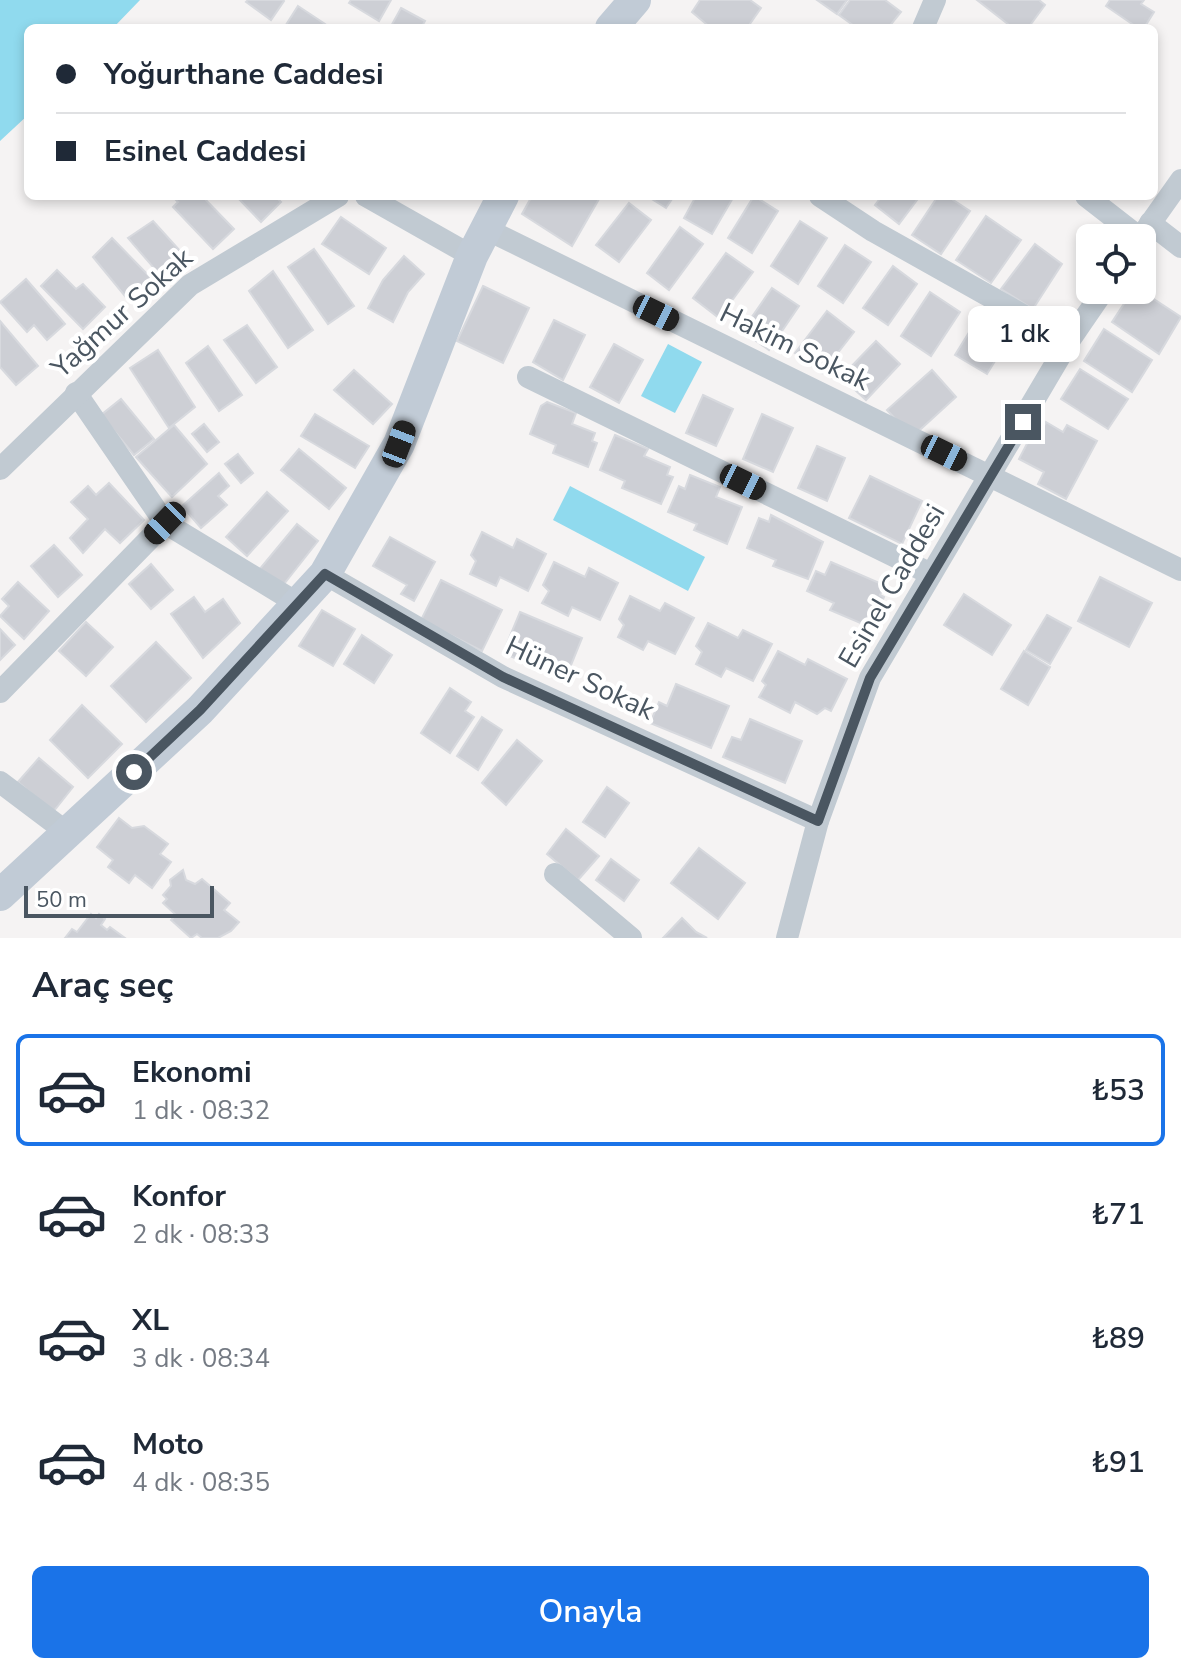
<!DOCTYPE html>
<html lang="tr">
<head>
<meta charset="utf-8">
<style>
	body { margin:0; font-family:"Nunito Sans",sans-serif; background:#f6f6f7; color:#1f2937; height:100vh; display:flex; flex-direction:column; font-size:30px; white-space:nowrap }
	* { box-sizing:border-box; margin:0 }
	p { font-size:26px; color:#747a83 }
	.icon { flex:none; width:44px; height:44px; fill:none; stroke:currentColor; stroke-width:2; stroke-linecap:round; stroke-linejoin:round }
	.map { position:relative; height:938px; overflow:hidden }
	.drawer { display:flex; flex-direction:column; background:#fff; flex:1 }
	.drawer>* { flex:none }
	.top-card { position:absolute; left:24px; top:24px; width:1134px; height:176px; border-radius:12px; box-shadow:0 4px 12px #0003; display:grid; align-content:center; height:176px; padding:0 32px; background:#fff }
	.buttons { position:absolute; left:1076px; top:224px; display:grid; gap:16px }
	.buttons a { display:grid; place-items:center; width:80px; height:80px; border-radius:12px; background:#fff; box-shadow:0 4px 12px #0003; font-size:40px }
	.scale { position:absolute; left:24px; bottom:20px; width:190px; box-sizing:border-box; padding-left:8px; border:4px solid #4a5661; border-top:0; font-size:22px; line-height:28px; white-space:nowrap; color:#4a5661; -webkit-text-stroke:6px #fff; paint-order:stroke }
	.end { position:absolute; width:36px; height:36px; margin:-18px; border:10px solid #4a5661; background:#fff; box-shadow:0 0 0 4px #fff }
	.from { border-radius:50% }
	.bubble { position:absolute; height:56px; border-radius:12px; background:#fff; box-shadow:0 4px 12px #0003; font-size:26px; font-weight:600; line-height:56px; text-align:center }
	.car { position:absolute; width:24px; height:48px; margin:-24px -12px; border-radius:10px; box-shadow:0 0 6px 2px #0007; background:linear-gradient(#222 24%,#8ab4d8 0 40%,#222 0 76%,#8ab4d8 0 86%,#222 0) }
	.top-card b { display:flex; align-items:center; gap:28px; height:76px; font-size:30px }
	.top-card b+b { border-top:2px solid #e0e1e3 }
	.top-card i { width:20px; height:20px; background:#1f2937 }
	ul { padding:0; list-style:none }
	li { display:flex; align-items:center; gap:24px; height:112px; margin:0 16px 12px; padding:0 16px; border:4px solid transparent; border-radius:12px }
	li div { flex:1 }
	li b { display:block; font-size:30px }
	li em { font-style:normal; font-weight:600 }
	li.active { border-color:#1a73e8 }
	li>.icon { width:72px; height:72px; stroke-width:1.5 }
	h2 { padding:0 32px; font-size:36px; line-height:96px }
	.cta { display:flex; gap:16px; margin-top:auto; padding:16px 32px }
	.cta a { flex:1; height:92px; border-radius:12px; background:#1a73e8; color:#fff; font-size:32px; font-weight:600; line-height:92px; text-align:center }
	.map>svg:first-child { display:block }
	.water { fill:#90daee }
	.building { fill:#cdcfd5; stroke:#d7d9de; stroke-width:2 }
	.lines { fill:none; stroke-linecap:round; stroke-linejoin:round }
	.minor { stroke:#c1cad2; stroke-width:22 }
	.secondary { stroke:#c1cbd6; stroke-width:32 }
	.route { stroke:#4a5661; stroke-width:10 }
	.labels { text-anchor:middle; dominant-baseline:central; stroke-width:8; stroke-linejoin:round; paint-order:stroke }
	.street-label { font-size:28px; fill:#4a5661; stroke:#fff }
</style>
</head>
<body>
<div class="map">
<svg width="1181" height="938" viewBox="0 0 1181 938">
	<rect width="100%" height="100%" fill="#f5f3f3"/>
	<g class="water">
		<path d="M 0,0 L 140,0 L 113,28 L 28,28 L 28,115 L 0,141 Z"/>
		<path d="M 668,344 L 702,362 L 675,413 L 641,396 Z"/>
		<path d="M 570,486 L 705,557 L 688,591 L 553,520 Z"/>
	</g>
	<g class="building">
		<path d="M 248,0 L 283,0 L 284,1 L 271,20 L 246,2 Z"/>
		<path d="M 351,0 L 391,0 L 379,21 L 349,3 Z"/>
		<path d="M 700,0 L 750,0 L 761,8 L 747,28 L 711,28 L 692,12 Z"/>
		<path d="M 817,0 L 847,0 L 837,14 Z"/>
		<path d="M 850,0 L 885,0 L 901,12 L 888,28 L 857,28 L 839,15 Z"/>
		<path d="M 977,0 L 1039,0 L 1045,5 L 1028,28 L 1013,28 Z"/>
		<path d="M 1110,0 L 1144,0 L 1141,4 L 1154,12 L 1144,28 L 1138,28 L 1106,6 Z"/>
		<path d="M 298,6 L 325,24 L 322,28 L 284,28 Z"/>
		<path d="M 401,8 L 425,21 L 421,28 L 390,28 Z"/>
		<path d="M 176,196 L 202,196 L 234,229 L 213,249 L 173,207 L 178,202 L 174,198 Z"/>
		<path d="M 236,196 L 275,196 L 281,202 L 261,222 Z"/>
		<path d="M 532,196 L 595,196 L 599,199 L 572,246 L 522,214 Z"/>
		<path d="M 647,196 L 674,196 L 666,208 Z"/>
		<path d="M 696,196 L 734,196 L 712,234 L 684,218 Z"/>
		<path d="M 754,196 L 778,211 L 752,253 L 728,238 Z"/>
		<path d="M 882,196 L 920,196 L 899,224 L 875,205 Z"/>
		<path d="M 938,196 L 947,196 L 970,211 L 941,254 L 912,235 Z"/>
		<path d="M 629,203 L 651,220 L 619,262 L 596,245 Z"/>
		<path d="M 986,216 L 1021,240 L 991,283 L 956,260 Z"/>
		<path d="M 341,217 L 386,248 L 369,274 L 322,244 Z"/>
		<path d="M 153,221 L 191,263 L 166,282 L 128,238 Z"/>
		<path d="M 800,221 L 827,238 L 798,284 L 771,266 Z"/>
		<path d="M 680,227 L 703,244 L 669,290 L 647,273 Z"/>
		<path d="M 112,238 L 151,278 L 129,301 L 93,257 Z"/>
		<path d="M 1035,244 L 1062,264 L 1033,309 L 1001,289 Z"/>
		<path d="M 845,245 L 871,262 L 843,303 L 818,286 Z"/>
		<path d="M 314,249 L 354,306 L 328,324 L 288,267 Z"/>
		<path d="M 726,253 L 753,272 L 719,318 L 693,298 Z"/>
		<path d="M 404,256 L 424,274 L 408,292 L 393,322 L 368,308 L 383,280 Z"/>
		<path d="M 893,266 L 917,284 L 888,325 L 863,308 Z"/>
		<path d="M 57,270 L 76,289 L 83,284 L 105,307 L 83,329 L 41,286 Z"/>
		<path d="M 273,271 L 313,330 L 288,348 L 249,291 Z"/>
		<path d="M 26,279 L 65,324 L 47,340 L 34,325 L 27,332 L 0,302 Z"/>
		<path d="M 483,286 L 529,308 L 503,363 L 457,341 Z"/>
		<path d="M 772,288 L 799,306 L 769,350 L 742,331 Z"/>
		<path d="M 1133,290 L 1140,290 L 1181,317 L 1159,354 L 1112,322 Z"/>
		<path d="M 930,292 L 960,312 L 931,356 L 901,336 Z"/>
		<path d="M 827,311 L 854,332 L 822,373 L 795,353 Z"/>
		<path d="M 981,313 L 1013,332 L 987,374 L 955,355 Z"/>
		<path d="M 554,320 L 585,335 L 563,380 L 533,362 Z"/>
		<path d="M 0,321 L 38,366 L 16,385 L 0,367 Z"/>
		<path d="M 247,325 L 277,367 L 256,383 L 224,340 Z"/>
		<path d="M 1104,329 L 1152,360 L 1132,392 L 1084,361 Z"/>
		<path d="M 876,341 L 900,364 L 866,400 L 841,377 Z"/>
		<path d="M 614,344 L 643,360 L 619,403 L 590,387 Z"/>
		<path d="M 208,346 L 242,395 L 219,411 L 186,363 Z"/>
		<path d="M 158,350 L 195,407 L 169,428 L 130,368 Z"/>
		<path d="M 1080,369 L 1128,399 L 1108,429 L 1061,399 Z"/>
		<path d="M 354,370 L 392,404 L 373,424 L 334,390 Z"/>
		<path d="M 932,370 L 956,397 L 912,437 L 887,410 Z"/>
		<path d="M 703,395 L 733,409 L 716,446 L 686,433 Z"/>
		<path d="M 121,399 L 154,439 L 134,455 L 101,415 Z"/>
		<path d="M 547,402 L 576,413 L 572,424 L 595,433 L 592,441 L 597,443 L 588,467 L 553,453 L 556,445 L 530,434 L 541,406 Z"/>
		<path d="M 315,414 L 369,446 L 355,468 L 301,436 Z"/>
		<path d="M 762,414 L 793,428 L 773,472 L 743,459 Z"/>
		<path d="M 1046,422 L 1063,432 L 1067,425 L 1097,441 L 1066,499 L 1038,484 L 1044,472 L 1019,459 L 1032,434 L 1038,437 Z"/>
		<path d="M 204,424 L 219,442 L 207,452 L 192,434 Z"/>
		<path d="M 174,425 L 207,464 L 172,497 L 136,457 Z"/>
		<path d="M 615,435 L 648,449 L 644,456 L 670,467 L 667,475 L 673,477 L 661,504 L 622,488 L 625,481 L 600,470 Z"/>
		<path d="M 817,446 L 845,458 L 827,501 L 798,488 Z"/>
		<path d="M 299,449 L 346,488 L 329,509 L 281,470 Z"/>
		<path d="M 238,454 L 253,473 L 241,483 L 225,464 Z"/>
		<path d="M 219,473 L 229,486 L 218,496 L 227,505 L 201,528 L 182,506 Z"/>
		<path d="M 690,475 L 720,487 L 716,497 L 742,507 L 727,544 L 694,530 L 697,524 L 668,512 L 679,486 L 685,489 Z"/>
		<path d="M 870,476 L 922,501 L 902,544 L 849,518 Z"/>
		<path d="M 109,483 L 144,520 L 120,543 L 105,529 L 83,553 L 70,538 L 88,519 L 71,502 L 88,486 L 96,495 Z"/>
		<path d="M 267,492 L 288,511 L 247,556 L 226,537 Z"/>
		<path d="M 771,515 L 823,542 L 808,579 L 773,566 L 776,560 L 747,548 L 759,518 L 769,522 Z"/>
		<path d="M 297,524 L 318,541 L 280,589 L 258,571 Z"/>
		<path d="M 482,532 L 513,548 L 517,539 L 546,554 L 528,591 L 500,577 L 496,586 L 470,574 L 476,561 L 471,555 Z"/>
		<path d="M 390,537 L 435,562 L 414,601 L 401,594 L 407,585 L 373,566 Z"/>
		<path d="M 54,545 L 82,575 L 58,597 L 31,566 Z"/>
		<path d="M 554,562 L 585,577 L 589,568 L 618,583 L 600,620 L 572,607 L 568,616 L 542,603 L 549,591 L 543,585 Z"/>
		<path d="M 831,562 L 884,585 L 880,595 L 884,597 L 872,628 L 830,610 L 834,603 L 807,591 L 816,571 L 825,575 Z"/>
		<path d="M 151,564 L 173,590 L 151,609 L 129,584 Z"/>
		<path d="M 1100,577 L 1152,603 L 1129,647 L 1078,621 Z"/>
		<path d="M 441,580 L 502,610 L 482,651 L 421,620 Z"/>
		<path d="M 18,582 L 49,611 L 24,639 L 0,616 L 9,606 L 2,599 Z"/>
		<path d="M 964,594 L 1011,625 L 992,655 L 944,625 Z"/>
		<path d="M 630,596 L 660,611 L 665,603 L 694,618 L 675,654 L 648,641 L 643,650 L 618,637 L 624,625 L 619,619 Z"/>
		<path d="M 194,597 L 205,612 L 223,599 L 240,623 L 203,658 L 171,614 Z"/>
		<path d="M 322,610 L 355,629 L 333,666 L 299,646 Z"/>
		<path d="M 520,612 L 582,638 L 565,680 L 503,653 Z"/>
		<path d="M 1047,615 L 1071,628 L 1050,664 L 1026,650 Z"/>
		<path d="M 86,622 L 113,647 L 86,676 L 59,651 Z"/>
		<path d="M 708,623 L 738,638 L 743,630 L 772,644 L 753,681 L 726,668 L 721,677 L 696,664 L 702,652 L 696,646 Z"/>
		<path d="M 0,629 L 15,645 L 0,660 Z"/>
		<path d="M 362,635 L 392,655 L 374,683 L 344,664 Z"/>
		<path d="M 156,642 L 191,678 L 146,722 L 111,686 Z"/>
		<path d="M 778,651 L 805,665 L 808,659 L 847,679 L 831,711 L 825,708 L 817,714 L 795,702 L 790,713 L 759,697 L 766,685 L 762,681 Z"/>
		<path d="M 1024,651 L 1050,667 L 1028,705 L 1001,689 Z"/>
		<path d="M 676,684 L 729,706 L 711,748 L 650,723 L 659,702 L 667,706 Z"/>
		<path d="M 450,688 L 471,702 L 465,711 L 474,717 L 450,753 L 421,733 Z"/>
		<path d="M 82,705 L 122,744 L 88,778 L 50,740 Z"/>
		<path d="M 482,717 L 502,730 L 478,770 L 457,756 Z"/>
		<path d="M 750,719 L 802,741 L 785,783 L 723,757 L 732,737 L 741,740 Z"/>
		<path d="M 517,740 L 542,761 L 506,805 L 482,783 Z"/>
		<path d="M 39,758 L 73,787 L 53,812 L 18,782 Z"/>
		<path d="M 607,787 L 629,803 L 605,837 L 583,822 Z"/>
		<path d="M 119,818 L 132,828 L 144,826 L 168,844 L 160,854 L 171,862 L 152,888 L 135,875 L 129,883 L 108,867 L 113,860 L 97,847 Z"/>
		<path d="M 566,829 L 599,856 L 578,880 L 547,854 Z"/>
		<path d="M 699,848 L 745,883 L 718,919 L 671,883 Z"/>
		<path d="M 611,859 L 639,880 L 624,901 L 596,880 Z"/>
		<path d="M 183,870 L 186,880 L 195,884 L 202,879 L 230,903 L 224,910 L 239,922 L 231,931 L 218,938 L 202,938 L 197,934 L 191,938 L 171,920 L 176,915 L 163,903 L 167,899 L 163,895 L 171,886 L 170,880 Z"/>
		<path d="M 91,914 L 96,918 L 99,914 L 105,919 L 101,925 L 107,930 L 110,927 L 125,938 L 65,938 L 72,929 L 77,932 Z"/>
		<path d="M 682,918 L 696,932 L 707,938 L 663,938 Z"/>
	</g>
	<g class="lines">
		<g class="minor">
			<path d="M 923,28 L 935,0"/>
			<path d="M 366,196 L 472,256"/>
			<path d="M 820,196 L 873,231 L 1069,341"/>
			<path d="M 1086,196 L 1140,238 L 1181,180"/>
			<path d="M 1150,223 L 1181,247"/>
			<path d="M 486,229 L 1181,570"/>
			<path d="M 528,377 L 931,574"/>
			<path d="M 76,393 L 165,523 L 297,603"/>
			<path d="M 0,469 L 190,285 L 338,196"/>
			<path d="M 325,574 L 503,677 L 818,821"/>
			<path d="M 0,692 L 165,523"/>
			<path d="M 0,782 L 69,834"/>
			<path d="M 555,874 L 631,938"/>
			<path d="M 787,938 L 818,821 L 870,678 L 1069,341 L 1104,290"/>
		</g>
		<g class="secondary">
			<path d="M 611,28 L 635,0"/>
			<path d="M 0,895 L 200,710 L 325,574 L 399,444 L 472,256 L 503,196"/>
		</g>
	</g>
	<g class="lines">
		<path class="route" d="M 134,772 L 200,710 L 325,574 L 503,677 L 818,821 L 870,678 L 1023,422"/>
	</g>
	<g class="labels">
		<g class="street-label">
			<text transform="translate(122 313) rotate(-42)">Yağmur Sokak</text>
			<text transform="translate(795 347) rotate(26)">Hakim Sokak</text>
			<text transform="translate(892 586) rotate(-60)">Esinel Caddesi</text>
			<text transform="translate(580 678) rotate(25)">Hüner Sokak</text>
		</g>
	</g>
</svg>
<div class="buttons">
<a><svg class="icon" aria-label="locate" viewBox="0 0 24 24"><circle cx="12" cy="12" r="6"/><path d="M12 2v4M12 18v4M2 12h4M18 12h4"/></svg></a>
</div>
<div class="scale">50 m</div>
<i class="end from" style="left:134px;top:772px"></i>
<i class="end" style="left:1023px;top:422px"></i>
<div class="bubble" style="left:968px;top:306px;width:112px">1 dk</div>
<i class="car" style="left:656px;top:313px;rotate:116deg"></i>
<i class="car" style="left:399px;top:444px;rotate:21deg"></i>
<i class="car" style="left:944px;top:453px;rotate:116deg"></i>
<i class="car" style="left:743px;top:482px;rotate:116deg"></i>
<i class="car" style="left:165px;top:523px;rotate:224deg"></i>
<div class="top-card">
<b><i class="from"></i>Yoğurthane Caddesi</b>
<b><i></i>Esinel Caddesi</b>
</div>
</div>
<section class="drawer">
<h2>Araç seç</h2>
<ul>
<li class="active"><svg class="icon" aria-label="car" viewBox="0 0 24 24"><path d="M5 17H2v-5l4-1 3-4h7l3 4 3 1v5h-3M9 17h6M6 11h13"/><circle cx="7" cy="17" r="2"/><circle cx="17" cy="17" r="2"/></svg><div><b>Ekonomi</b><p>1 dk · 08:32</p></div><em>₺53</em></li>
<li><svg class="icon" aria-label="car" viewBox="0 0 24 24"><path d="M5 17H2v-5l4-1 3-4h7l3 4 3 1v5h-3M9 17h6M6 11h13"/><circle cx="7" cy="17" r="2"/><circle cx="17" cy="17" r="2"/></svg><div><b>Konfor</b><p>2 dk · 08:33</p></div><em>₺71</em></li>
<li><svg class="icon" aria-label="car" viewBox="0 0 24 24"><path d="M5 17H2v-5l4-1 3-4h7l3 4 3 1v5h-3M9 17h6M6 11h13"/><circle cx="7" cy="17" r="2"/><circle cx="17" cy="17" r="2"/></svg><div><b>XL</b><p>3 dk · 08:34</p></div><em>₺89</em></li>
<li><svg class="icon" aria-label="car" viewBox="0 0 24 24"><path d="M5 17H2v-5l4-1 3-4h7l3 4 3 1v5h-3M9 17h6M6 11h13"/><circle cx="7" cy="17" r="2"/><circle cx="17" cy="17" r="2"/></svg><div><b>Moto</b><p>4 dk · 08:35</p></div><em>₺91</em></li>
</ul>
<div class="cta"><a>Onayla</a></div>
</section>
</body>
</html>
